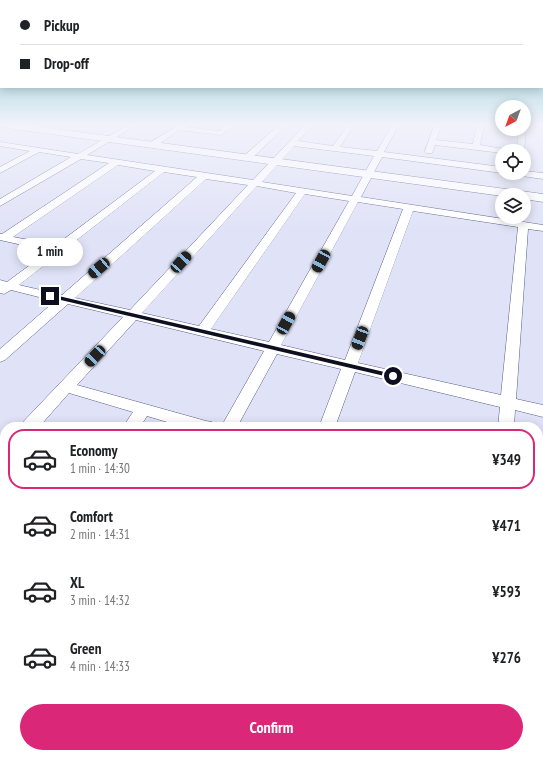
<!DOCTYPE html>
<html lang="en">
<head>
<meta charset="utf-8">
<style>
	body { margin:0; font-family:"PT Sans Narrow",sans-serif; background:#f2f2f2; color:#202124; height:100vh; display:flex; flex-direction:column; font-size:15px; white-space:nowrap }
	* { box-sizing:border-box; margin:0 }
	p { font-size:13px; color:#757577 }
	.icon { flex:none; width:22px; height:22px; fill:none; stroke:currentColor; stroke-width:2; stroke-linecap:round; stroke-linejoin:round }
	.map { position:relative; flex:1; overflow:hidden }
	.drawer { position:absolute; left:0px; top:422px; width:543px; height:336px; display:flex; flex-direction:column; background:#fff; border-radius:16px 16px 0 0; box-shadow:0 2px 10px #0003 }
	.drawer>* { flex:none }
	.top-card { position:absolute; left:0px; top:0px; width:543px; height:88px; box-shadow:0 2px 10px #0003; display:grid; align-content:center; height:88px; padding:0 20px; background:#fff }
	.needle { width:26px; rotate:221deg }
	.buttons { position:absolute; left:495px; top:100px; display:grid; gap:8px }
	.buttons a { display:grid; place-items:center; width:36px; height:36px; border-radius:50%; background:#fff; box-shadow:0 2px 10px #0003; font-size:20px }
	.end { position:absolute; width:18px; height:18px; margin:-9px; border:5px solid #0d0e1f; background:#fff; box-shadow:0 0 0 2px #fff }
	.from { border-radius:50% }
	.bubble { position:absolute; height:28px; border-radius:14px; background:#fff; box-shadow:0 2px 10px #0003; font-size:13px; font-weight:800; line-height:28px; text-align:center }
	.car { position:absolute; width:12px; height:24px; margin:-12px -6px; border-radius:5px; box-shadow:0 0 3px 1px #0007; background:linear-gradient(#222 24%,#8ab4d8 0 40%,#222 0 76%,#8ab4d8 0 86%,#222 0) }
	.top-card b { display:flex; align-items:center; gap:14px; height:38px; font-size:15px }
	.top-card b+b { border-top:1px solid #e0e0e0 }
	.top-card i { width:10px; height:10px; background:#202124 }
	ul { padding:7px 0 0; list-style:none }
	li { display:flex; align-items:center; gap:12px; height:60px; margin:0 8px 6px; padding:0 12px; border:2px solid transparent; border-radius:16px }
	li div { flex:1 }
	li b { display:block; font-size:15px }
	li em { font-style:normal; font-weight:800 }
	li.active { border-color:#db2777 }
	li>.icon { width:36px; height:36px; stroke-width:1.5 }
	.action { display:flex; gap:8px; margin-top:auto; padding:8px 20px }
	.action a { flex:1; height:46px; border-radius:24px; background:#db2777; color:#fff; font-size:16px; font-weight:800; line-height:46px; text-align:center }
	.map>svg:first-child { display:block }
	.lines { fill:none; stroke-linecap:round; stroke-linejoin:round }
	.street-casing { stroke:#575d87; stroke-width:1 }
	.secondary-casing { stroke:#575d87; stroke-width:1 }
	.street { fill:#fff; fill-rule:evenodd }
	.secondary { fill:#fff; fill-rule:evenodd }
	.route { fill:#0d0e1f }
</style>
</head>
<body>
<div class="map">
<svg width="543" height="758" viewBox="0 0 543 758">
	<rect width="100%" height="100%" fill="#e0e3f7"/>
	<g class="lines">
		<g class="street-casing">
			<g id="street">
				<path d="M 130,124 L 138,124 L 87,155 L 253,180 L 306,124 L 314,124 L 298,141 L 333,146 L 349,124 L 355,124 L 340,147 L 377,151 L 393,124 L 399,124 L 384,152 L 502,167 L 502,173 L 382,157 L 361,197 L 543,225 L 543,231 L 528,229 L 516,399 L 543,405 L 543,417 L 515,410 L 514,427 L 498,427 L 500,407 L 355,372 L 335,427 L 319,427 L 341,369 L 277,354 L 237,427 L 221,427 L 264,351 L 136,320 L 77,385 L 206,421 L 212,422 L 214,427 L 184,427 L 147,416 L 140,427 L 123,427 L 133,412 L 69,393 L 39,427 L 21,427 L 23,422 L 123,317 L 68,304 L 5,360 L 0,362 L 0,349 L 55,301 L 11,290 L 4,294 L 0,293 L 0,280 L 7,282 L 49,251 L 0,240 L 0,234 L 2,234 L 109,163 L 81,159 L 0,206 L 0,199 L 71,157 L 39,152 L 0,173 L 0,167 L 30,151 L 0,146 L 0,142 L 78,154 ZM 294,146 L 374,156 L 352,196 L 262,182 ZM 118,165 L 155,171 L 56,245 L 13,237 ZM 164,172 L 197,177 L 62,295 L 19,285 ZM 206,179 L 248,185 L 130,310 L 75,298 ZM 257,186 L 296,193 L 199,326 L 142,313 ZM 305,194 L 349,201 L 269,342 L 211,329 ZM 358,202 L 403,209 L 345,360 L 281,345 ZM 413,211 L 518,227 L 501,395 L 358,363 Z"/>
				<path d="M 181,124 L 188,124 L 186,127 L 219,131 L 228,124 L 236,124 L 221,135 L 179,130 L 155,147 L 149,147 L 149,143 Z"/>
				<path d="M 280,124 L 288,124 L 250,160 L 244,160 L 243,158 L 244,156 Z"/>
				<path d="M 435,124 L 442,124 L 436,140 L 473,144 L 477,124 L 484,124 L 480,145 L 503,149 L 507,151 L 502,151 L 502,153 L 435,145 L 432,153 L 426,153 L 425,151 Z"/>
				<path d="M 524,127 L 526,129 L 524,152 L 524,151 L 517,151 L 518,129 L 524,129 Z"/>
				<path d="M 524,171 L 543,173 L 543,179 L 522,176 L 518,173 L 524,173 Z"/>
				<path d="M 5,446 L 5,464 L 0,466 L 0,448 Z"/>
				<path d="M 5,592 L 5,619 L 0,621 L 0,594 Z"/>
				<path d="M 0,715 L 5,717 L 5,744 L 0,742 Z"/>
				<path d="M 34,753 L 67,753 L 69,758 L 36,758 Z"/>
				<path d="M 200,753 L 226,753 L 224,758 L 198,758 Z"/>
				<path d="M 462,753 L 488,753 L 487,758 L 461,758 Z"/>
			</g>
		</g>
		<g class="secondary-casing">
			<path id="secondary" d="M 0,124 L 19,124 L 543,194 L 543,202 L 524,199 L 524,195 L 502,195 L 502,196 L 0,127 Z"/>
		</g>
		<use href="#street" class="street"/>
		<use href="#secondary" class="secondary"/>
	</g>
	<linearGradient id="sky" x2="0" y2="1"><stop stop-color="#5fbcbf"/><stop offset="0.54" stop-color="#f1f2fb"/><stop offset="1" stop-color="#f1f2fb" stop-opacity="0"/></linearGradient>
	<rect width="543" height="230" fill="url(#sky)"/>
	<path class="route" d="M 50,294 L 393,374 L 396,376 L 393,378 L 48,297 L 48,296 Z"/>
</svg>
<div class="buttons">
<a><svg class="needle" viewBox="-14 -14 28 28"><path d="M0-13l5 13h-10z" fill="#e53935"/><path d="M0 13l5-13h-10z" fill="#757577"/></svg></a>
<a><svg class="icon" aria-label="locate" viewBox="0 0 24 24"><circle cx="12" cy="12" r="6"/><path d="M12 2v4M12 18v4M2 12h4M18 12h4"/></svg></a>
<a><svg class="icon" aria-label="layers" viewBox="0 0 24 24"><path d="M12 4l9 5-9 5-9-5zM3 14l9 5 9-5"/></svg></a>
</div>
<i class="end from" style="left:393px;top:376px"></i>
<i class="end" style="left:50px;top:296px"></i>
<div class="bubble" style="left:17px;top:238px;width:66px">1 min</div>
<i class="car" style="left:321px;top:261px;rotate:209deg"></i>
<i class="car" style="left:181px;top:262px;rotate:42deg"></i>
<i class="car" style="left:99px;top:268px;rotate:229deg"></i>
<i class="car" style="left:286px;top:323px;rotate:29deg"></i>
<i class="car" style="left:360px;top:338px;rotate:201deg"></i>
<i class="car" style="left:95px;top:356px;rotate:223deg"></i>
<div class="top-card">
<b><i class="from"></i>Pickup</b>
<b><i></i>Drop-off</b>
</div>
<section class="drawer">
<ul>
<li class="active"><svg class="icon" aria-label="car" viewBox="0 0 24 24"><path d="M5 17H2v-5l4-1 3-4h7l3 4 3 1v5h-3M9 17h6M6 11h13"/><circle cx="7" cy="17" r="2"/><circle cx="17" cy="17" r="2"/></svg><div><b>Economy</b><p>1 min · 14:30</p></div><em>¥349</em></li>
<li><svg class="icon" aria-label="car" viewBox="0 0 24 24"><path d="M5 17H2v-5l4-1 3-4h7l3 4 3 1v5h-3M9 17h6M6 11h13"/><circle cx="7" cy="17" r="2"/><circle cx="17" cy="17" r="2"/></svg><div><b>Comfort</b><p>2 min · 14:31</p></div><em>¥471</em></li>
<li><svg class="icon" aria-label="car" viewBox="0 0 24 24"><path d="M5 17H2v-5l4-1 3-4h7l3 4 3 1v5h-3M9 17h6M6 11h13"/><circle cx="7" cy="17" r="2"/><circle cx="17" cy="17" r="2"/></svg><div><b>XL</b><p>3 min · 14:32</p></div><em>¥593</em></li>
<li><svg class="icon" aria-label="car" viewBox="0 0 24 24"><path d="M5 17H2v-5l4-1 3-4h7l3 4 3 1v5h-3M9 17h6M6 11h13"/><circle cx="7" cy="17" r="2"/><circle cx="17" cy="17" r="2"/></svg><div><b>Green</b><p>4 min · 14:33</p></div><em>¥276</em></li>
</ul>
<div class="action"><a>Confirm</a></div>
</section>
</div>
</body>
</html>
